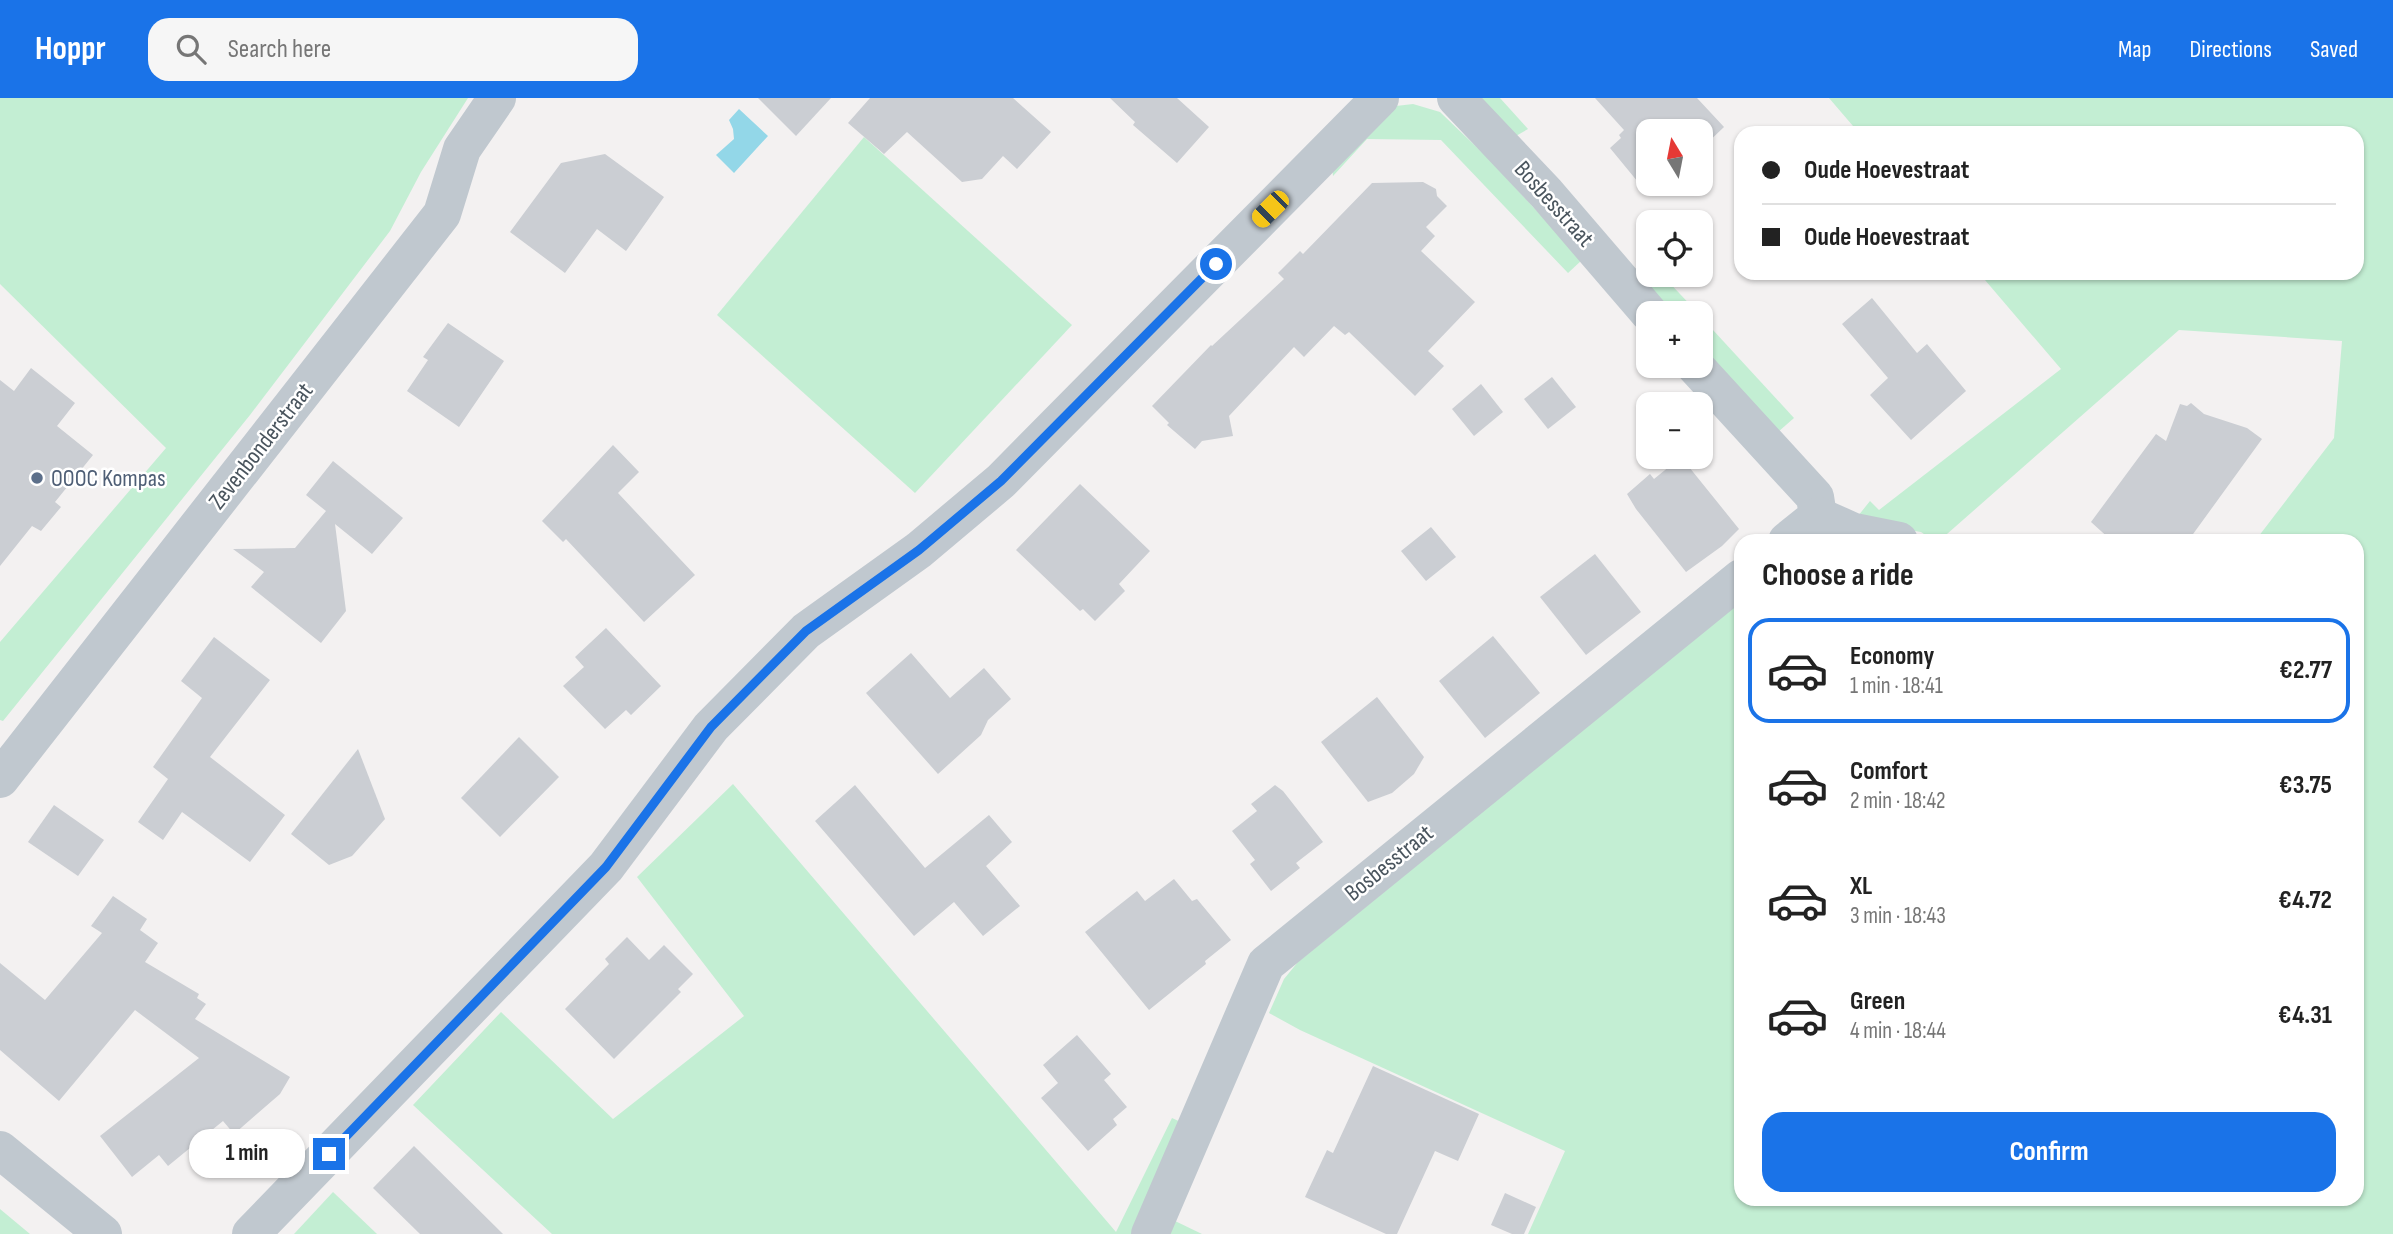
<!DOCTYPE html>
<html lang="en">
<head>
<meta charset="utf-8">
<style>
	body { margin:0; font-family:"Sofia Sans Condensed",sans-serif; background:#f6f6f6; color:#222; height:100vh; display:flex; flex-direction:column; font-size:26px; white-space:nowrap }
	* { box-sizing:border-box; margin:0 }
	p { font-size:23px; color:#767676 }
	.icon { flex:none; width:38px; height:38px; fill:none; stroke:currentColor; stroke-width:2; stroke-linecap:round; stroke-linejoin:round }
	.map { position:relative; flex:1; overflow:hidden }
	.sheet { position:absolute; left:1734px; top:436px; width:630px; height:672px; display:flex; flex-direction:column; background:#fff; border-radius:21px; box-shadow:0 2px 5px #0004 }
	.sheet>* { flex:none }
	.top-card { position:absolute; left:1734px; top:28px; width:630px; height:154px; border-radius:21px; box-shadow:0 2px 5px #0004; display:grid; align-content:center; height:154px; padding:0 28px; background:#fff }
	.needle { width:46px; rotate:350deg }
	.controls { position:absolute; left:1636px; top:21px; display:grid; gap:14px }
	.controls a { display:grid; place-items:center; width:77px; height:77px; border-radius:14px; background:#fff; box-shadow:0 2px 5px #0004; font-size:35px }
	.end { position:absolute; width:32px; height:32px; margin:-16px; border:9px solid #1a73e8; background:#fff; box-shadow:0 0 0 4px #fff }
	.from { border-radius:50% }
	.bubble { position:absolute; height:49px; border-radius:21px; background:#fff; box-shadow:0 2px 5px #0004; font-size:23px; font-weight:700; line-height:49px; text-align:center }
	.car { position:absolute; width:21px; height:42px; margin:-21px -10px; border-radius:9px; box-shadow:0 0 5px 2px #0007; background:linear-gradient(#f5c518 24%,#345 0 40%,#f5c518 0 76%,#345 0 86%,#f5c518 0) }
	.top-card b { display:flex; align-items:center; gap:24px; height:66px; font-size:26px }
	.top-card b+b { border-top:2px solid #e0e0e0 }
	.top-card i { width:18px; height:18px; background:#222 }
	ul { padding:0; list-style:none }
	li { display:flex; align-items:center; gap:21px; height:105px; margin:0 14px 10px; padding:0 14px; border:4px solid transparent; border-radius:21px }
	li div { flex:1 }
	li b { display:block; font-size:26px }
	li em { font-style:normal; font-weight:700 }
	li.selected { border-color:#1a73e8 }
	li>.icon { width:63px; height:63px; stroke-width:1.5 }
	h2 { padding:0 28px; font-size:32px; line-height:84px }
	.cta { display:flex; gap:14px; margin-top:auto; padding:14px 28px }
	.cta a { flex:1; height:80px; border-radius:21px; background:#1a73e8; color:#fff; font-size:28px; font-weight:700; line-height:80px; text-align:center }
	header { display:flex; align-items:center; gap:42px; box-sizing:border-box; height:98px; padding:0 35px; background:#1a73e8; color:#fff }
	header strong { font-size:33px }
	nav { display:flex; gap:38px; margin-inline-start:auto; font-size:24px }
	.search { width:490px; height:63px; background:#f6f6f6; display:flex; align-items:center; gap:18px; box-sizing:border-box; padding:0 24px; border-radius:21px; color:#767676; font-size:26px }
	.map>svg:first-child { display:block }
	.green { fill:#c3eed3 }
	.water { fill:#93d7e8 }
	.building { fill:#cbced3 }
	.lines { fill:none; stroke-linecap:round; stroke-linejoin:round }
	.minor { stroke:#c0c8cf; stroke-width:38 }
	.route { stroke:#1a73e8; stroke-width:9 }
	.service-dot { fill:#5c6f8a; stroke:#fff; stroke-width:2.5 }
	.labels { text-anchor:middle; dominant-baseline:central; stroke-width:5; stroke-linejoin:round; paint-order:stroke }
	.street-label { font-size:24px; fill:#4a555e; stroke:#fff }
	.service-label { font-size:24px; fill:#4e5e75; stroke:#fff; text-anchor:start }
</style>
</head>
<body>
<header>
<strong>Hoppr</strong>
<div class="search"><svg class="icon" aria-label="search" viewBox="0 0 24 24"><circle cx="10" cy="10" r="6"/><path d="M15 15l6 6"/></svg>Search here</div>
<nav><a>Map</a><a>Directions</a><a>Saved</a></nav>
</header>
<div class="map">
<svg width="2393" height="1136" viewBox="0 0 2393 1136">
	<rect width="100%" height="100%" fill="#f3f1f1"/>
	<g class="green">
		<path d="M 0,0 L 468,0 L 421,74 L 390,133 L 250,317 L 3,623 L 0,622 L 0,544 L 166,350 L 0,186 Z"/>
		<path d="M 1471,0 L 1500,0 L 1528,31 L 1509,42 Z"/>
		<path d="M 1829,0 L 2393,0 L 2393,1136 L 1528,1136 L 1565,1053 L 1300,932 L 1269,915 L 1284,881 L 1298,864 L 1741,503 L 1741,1101 L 2357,1101 L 2357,443 L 2255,443 L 2334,340 L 2342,243 L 2179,232 L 1947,436 L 1951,443 L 1934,443 L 1921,434 L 1890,429 L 1858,418 L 1870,403 L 1879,412 L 2061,271 L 1979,175 L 2357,175 L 2357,35 L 1859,35 Z"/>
		<path d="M 1413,6 L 1440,14 L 1490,62 L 1582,162 L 1568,175 L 1441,42 L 1367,41 L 1333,78 L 1332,68 L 1396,8 Z"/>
		<path d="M 864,39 L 1072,227 L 915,395 L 717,217 Z"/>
		<path d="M 1648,175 L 1648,177 L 1662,177 L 1698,215 L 1666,215 L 1637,184 Z"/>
		<path d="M 1701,219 L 1794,320 L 1777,335 L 1701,253 Z"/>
		<path d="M 733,686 L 1116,1134 L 1172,1020 L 1185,1026 L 1136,1136 L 552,1136 L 413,1007 L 501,914 L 613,1021 L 744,918 L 637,779 Z"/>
		<path d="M 333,1094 L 377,1136 L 294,1136 Z"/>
		<path d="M 0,1111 L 30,1136 L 0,1136 Z"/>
		<path d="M 1173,1122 L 1202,1136 L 1167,1136 Z"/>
	</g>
	<path class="water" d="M 739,11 L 768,38 L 734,75 L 716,57 L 734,41 L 733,31 L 729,22 Z"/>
	<g class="building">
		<path d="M 758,0 L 831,0 L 796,38 Z"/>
		<path d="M 870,0 L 1013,0 L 1051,34 L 1017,71 L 1003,58 L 982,81 L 962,84 L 907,34 L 884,56 L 848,25 Z"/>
		<path d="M 1110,0 L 1177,0 L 1209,29 L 1177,65 L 1133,27 L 1135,24 Z"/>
		<path d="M 1595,0 L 1697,0 L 1724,29 L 1701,51 L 1701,33 L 1648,33 L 1648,86 L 1659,86 L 1647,95 L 1610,50 L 1621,40 L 1619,37 L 1624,32 Z"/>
		<path d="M 605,56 L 664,99 L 626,153 L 597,131 L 565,175 L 510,134 L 561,65 Z"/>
		<path d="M 1423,84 L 1436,91 L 1437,98 L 1447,108 L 1426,129 L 1435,138 L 1421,153 L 1475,204 L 1428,253 L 1444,268 L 1415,298 L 1349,234 L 1345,237 L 1334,228 L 1304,259 L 1294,249 L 1229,318 L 1233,338 L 1202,343 L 1195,351 L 1167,327 L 1169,325 L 1152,308 L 1211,247 L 1212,248 L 1284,181 L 1278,175 L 1300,153 L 1303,156 L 1372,85 Z"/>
		<path d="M 1872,200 L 1917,255 L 1927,246 L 1966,293 L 1911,342 L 1870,297 L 1888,280 L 1842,226 Z"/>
		<path d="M 448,225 L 504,263 L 459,329 L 407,293 L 428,262 L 423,259 Z"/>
		<path d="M 31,270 L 75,305 L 57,328 L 93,357 L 55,404 L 61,409 L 41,433 L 32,428 L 0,468 L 0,282 L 14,293 Z"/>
		<path d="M 1552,279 L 1576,309 L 1548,331 L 1524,301 Z"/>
		<path d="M 1481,286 L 1503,314 L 1474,338 L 1452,311 Z"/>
		<path d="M 2191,305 L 2204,316 L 2247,330 L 2262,341 L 2188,443 L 2112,443 L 2091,424 L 2156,336 L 2166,343 L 2180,306 L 2187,308 Z"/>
		<path d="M 613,347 L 639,374 L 618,395 L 695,477 L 644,524 L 566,441 L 563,444 L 542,423 Z"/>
		<path d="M 1681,359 L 1739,431 L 1722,448 L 1686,474 L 1636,411 L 1627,396 L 1650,376 L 1654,381 Z"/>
		<path d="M 333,363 L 403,420 L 372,456 L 335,426 L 346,513 L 321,545 L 251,489 L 264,474 L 233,451 L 295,450 L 326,413 L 306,397 Z"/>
		<path d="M 1080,386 L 1150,453 L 1119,486 L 1125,493 L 1095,523 L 1083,511 L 1080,513 L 1016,452 Z"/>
		<path d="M 1431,429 L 1456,459 L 1426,483 L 1401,453 Z"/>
		<path d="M 1595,456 L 1641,514 L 1586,557 L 1540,499 Z"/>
		<path d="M 606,530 L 661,588 L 631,617 L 626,612 L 605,631 L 563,588 L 584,569 L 575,559 Z"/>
		<path d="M 1493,538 L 1540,595 L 1485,640 L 1439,583 Z"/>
		<path d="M 214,539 L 270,582 L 210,659 L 285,717 L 250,764 L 182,714 L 163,742 L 138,724 L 168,681 L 153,669 L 202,600 L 181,583 Z"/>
		<path d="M 911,555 L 950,600 L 984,570 L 1011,601 L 988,622 L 981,637 L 938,676 L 866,595 Z"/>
		<path d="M 1377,599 L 1424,659 L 1414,676 L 1392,695 L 1368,704 L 1321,644 Z"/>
		<path d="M 519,639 L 559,679 L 500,739 L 461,700 Z"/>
		<path d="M 358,651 L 385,721 L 352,758 L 329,767 L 291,736 Z"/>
		<path d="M 855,687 L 925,770 L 989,717 L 1012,744 L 986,768 L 1020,808 L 983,838 L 954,804 L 914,838 L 815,723 Z"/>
		<path d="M 1275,687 L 1283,693 L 1323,744 L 1296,765 L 1300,770 L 1271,793 L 1250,766 L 1255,762 L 1232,733 L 1257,713 L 1251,706 Z"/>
		<path d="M 54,707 L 104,742 L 78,778 L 28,744 Z"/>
		<path d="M 1174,781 L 1192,803 L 1197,801 L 1231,842 L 1205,863 L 1206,866 L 1149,912 L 1085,834 L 1137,793 L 1145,803 Z"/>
		<path d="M 113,798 L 147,821 L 140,832 L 158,845 L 145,864 L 199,896 L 197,900 L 206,906 L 195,921 L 290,979 L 280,996 L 234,1036 L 223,1023 L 168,1068 L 159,1057 L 132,1079 L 100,1038 L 199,960 L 135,912 L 59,1003 L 0,952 L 0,865 L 45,902 L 102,835 L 91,828 Z"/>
		<path d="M 627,839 L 649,862 L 664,847 L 693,876 L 678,891 L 681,894 L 614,961 L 565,911 L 609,866 L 605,861 Z"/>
		<path d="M 1077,937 L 1111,976 L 1104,982 L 1127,1009 L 1113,1021 L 1117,1027 L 1088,1053 L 1041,1000 L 1058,985 L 1043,967 Z"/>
		<path d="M 1373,968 L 1479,1016 L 1458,1063 L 1435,1053 L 1397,1136 L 1386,1136 L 1305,1099 L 1327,1052 L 1333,1055 Z"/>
		<path d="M 414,1048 L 503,1136 L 420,1136 L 373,1090 Z"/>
		<path d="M 1505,1095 L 1536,1109 L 1524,1136 L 1512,1136 L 1491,1127 Z"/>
	</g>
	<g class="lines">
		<g class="minor">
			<path d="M 1456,0 L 1546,95 L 1649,215"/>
			<path d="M 1695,268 L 1815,399 L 1818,418 L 1787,443"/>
			<path d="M 1818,418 L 1854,434 L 1899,443"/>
			<path d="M 0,681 L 442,116 L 462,51 L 497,0"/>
			<path d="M 0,1052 L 103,1136"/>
			<path d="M 251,1136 L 606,769 L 711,629 L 806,533 L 919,452 L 1001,383 L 1380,0"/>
			<path d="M 1150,1136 L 1266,866 L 1741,480"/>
		</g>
	</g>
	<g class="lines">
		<path class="route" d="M 329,1056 L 606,769 L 711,629 L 806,533 L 919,452 L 1001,383 L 1216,166"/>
	</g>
	<circle class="service-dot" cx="37" cy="380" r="7"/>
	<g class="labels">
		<g class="street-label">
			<text transform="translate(1554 106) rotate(48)">Bosbesstraat</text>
			<text transform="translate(261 348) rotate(-52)">Zevenbonderstraat</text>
			<text transform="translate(1389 765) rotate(-39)">Bosbesstraat</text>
		</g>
		<g class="service-label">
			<text x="51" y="380">OOOC Kompas</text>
		</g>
	</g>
</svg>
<div class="controls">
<a><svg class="needle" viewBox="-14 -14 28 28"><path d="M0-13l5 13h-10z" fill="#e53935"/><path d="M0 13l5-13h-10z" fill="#767676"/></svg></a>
<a><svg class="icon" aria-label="locate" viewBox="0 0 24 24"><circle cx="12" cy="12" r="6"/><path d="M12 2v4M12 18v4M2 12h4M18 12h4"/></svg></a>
<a>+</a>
<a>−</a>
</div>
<i class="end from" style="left:1216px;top:166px"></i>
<i class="end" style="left:329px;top:1056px"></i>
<div class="bubble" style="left:189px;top:1031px;width:116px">1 min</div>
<i class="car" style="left:1270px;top:111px;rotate:225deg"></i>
<div class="top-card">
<b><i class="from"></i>Oude Hoevestraat</b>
<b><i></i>Oude Hoevestraat</b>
</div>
<section class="sheet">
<h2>Choose a ride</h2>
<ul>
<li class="selected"><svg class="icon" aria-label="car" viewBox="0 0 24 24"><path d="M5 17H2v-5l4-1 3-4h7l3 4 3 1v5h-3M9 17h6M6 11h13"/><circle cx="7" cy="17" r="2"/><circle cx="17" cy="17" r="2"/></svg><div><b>Economy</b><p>1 min · 18:41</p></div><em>€2.77</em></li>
<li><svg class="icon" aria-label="car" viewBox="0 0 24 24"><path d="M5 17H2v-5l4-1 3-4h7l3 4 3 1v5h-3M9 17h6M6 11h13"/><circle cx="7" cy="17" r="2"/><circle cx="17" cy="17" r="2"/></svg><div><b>Comfort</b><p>2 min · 18:42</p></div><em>€3.75</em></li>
<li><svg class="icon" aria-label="car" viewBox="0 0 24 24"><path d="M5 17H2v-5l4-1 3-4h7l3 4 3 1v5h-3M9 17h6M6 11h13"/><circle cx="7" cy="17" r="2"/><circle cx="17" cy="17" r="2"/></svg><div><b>XL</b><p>3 min · 18:43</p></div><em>€4.72</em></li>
<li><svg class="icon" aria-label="car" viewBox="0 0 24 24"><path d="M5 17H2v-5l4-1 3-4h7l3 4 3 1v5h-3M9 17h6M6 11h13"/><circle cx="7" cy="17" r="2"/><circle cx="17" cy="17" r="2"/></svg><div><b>Green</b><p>4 min · 18:44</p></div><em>€4.31</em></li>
</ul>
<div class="cta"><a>Confirm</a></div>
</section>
</div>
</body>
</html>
